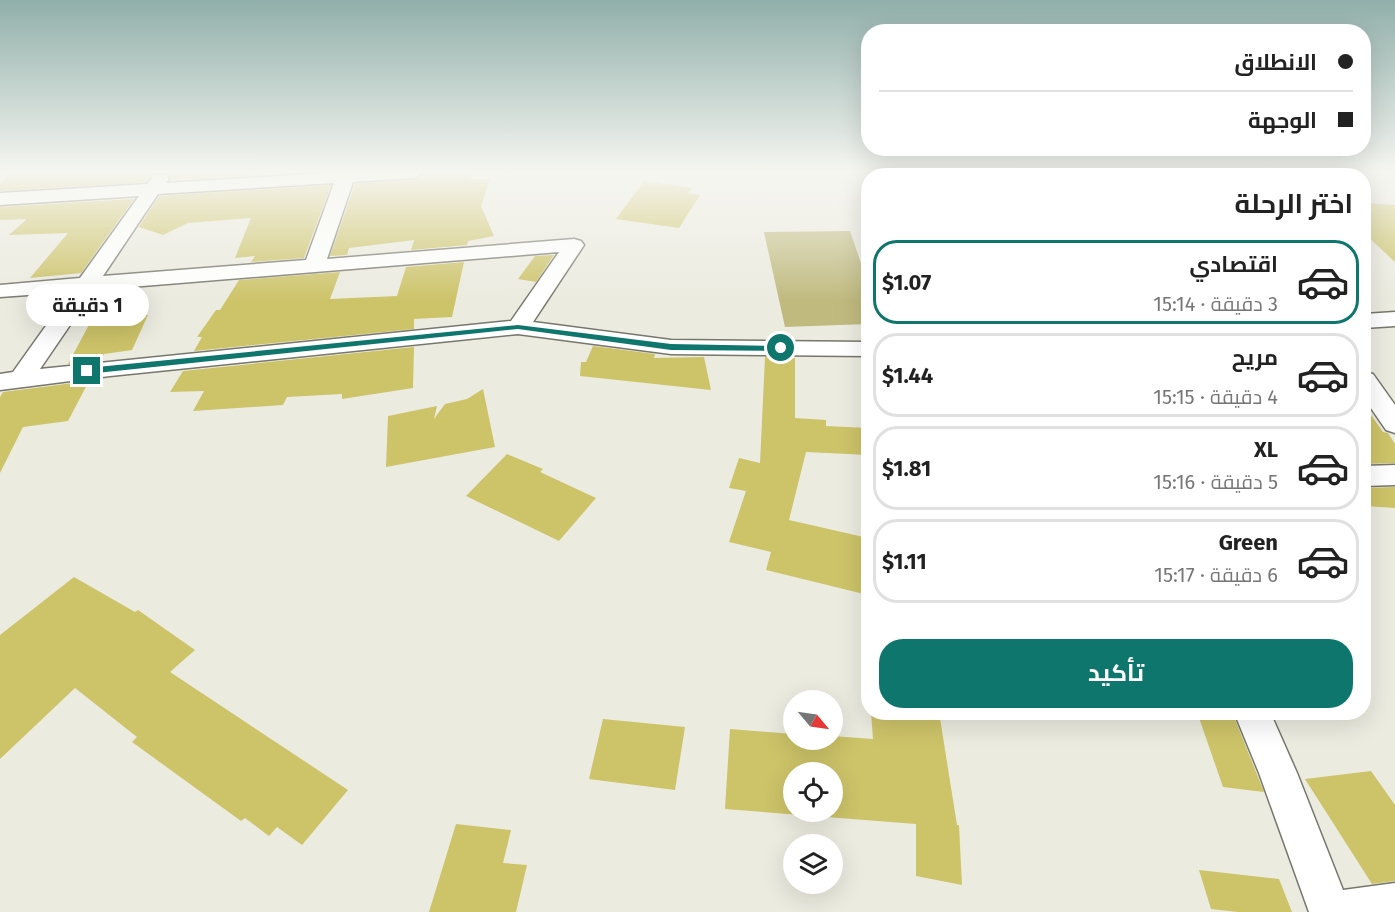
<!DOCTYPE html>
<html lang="ar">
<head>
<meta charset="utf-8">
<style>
	body { margin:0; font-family:"Fira Sans",Cairo,sans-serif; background:#f2f2f2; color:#222; direction:rtl; height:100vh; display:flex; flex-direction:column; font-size:22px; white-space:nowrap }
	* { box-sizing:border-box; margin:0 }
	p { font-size:20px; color:#767676 }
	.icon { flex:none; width:33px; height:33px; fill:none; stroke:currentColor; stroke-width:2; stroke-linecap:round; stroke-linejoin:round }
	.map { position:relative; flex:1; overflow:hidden; direction:ltr }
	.side { position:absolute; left:861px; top:168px; width:510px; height:552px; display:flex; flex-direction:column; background:#fff; border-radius:24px; box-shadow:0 6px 24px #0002; direction:rtl }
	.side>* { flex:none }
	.banner { position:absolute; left:861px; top:24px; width:510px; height:132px; border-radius:24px; box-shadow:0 6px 24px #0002; direction:rtl; display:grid; align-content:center; height:132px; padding:0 18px; background:#fff }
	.needle { width:39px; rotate:119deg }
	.tools { position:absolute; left:783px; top:690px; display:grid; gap:12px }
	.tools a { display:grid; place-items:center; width:60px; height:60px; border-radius:50%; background:#fff; box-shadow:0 6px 24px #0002; font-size:30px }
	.end { position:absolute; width:27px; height:27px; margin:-14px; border:8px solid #0f766e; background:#fff; box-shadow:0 0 0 3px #fff }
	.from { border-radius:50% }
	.bubble { position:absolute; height:42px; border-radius:21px; background:#fff; box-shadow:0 6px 24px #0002; font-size:20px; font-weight:700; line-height:42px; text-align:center; direction:rtl }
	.banner b { display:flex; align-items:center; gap:21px; height:57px; font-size:22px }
	.banner b+b { border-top:2px solid #e0e0e0 }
	.banner i { width:15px; height:15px; background:#222 }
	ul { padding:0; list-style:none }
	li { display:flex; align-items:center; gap:18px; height:84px; margin:0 12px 9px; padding:0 6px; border:3px solid #e0e0e0; border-radius:24px }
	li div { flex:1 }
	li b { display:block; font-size:22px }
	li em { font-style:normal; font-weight:700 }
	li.current { border-color:#0f766e }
	li>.icon { width:54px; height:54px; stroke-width:1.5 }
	h2 { padding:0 18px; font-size:27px; line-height:72px }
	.primary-button { display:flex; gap:12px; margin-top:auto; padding:12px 18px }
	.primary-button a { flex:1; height:69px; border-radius:24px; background:#0f766e; color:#fff; font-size:24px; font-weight:700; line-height:69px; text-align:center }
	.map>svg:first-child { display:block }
	.green { fill:#c0ba7f }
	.building { fill:#cdc369; fill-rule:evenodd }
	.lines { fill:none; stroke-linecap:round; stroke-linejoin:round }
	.minor-casing { stroke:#77776d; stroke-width:3 }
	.minor { fill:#fff; fill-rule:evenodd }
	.route { fill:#0f766e }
</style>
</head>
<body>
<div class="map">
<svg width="1395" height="912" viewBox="0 0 1395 912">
	<rect width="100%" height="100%" fill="#ecebe0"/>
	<path class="green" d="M 850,231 L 868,284 L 868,324 L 785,327 L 764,232 Z"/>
	<g class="building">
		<path d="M 10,173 L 153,173 L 146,182 L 0,191 L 0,184 Z"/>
		<path d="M 167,173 L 253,173 L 251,175 L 171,180 Z"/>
		<path d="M 471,173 L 469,179 L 490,179 L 481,206 L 494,236 L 468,241 L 467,245 L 411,250 L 414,240 L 349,248 L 347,255 L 330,256 L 355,184 L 414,180 L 425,174 Z"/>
		<path d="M 644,181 L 692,188 L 688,193 L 700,195 L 679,228 L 616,219 Z"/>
		<path d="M 331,185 L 304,258 L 251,262 L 255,256 L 235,258 L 251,218 L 188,223 L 163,235 L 139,227 L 159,196 Z"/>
		<path d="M 134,199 L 81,273 L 30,278 L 68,233 L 9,235 L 27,219 L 0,220 L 0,207 Z"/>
		<path d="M 1364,203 L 1395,205 L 1395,262 L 1364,233 Z"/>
		<path d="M 554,255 L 536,282 L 518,279 L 535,256 Z"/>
		<path d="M 464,262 L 452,317 L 414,319 L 414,329 L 194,351 L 202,337 L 197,337 L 216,310 L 220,310 L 239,280 L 340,272 L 330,299 L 397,296 L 406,267 Z"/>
		<path d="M 148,315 L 132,350 L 104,354 L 100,361 L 68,364 L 91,321 Z"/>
		<path d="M 593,346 L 655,354 L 654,358 L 704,357 L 711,390 L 580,376 L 581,362 L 586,362 Z"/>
		<path d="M 414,347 L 413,388 L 342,399 L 342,394 L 287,397 L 283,405 L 193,411 L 204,391 L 170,392 L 183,371 Z"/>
		<path d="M 765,357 L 795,358 L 795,418 L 826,420 L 826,426 L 868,428 L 868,455 L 806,452 L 789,520 L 868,538 L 868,595 L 766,570 L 771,552 L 729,542 L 746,491 L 729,488 L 739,458 L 760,463 Z"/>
		<path d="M 89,381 L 68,421 L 23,427 L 0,473 L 0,397 L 3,392 Z"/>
		<path d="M 483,389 L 495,447 L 386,467 L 388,416 L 437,406 L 434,419 L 445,404 L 467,399 Z"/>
		<path d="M 1364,405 L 1383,432 L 1388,433 L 1395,444 L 1395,463 L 1364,464 Z"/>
		<path d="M 507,454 L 543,469 L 540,472 L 596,498 L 559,541 L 466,496 Z"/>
		<path d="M 1395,487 L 1395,508 L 1364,506 L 1364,488 Z"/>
		<path d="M 74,577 L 135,612 L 138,610 L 195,650 L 170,672 L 348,790 L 302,845 L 277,827 L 269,836 L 245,818 L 241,821 L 132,742 L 137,737 L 75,688 L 0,759 L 0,635 Z"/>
		<path d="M 871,712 L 939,712 L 957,825 L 959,825 L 962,885 L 916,876 L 916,824 L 725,809 L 730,729 L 794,734 L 794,740 L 832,740 L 832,736 L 873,739 ZM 794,772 L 832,772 L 832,812 L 794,812 Z"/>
		<path d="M 1197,712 L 1232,712 L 1264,792 L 1223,787 Z"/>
		<path d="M 603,719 L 685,727 L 675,790 L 589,779 Z"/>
		<path d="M 1371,771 L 1395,805 L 1395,881 L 1372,884 L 1305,779 Z"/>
		<path d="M 456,824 L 511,830 L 503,863 L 527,865 L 516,912 L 429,912 Z"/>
		<path d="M 1199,870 L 1279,879 L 1292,912 L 1238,912 L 1211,909 Z"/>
	</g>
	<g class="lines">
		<g class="minor-casing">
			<g id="minor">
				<path d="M 325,173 L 423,173 L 414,178 L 353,182 L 327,259 L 574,239 L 581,241 L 584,245 L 533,322 L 671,340 L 868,342 L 868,356 L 671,354 L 518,334 L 110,376 L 0,390 L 0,374 L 13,372 L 70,292 L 0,297 L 0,285 L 80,278 L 139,196 L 0,205 L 0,193 L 147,184 L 154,175 L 166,175 L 169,179 L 166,183 ZM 334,183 L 306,260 L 103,276 L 158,194 ZM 559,252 L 511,321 L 40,369 L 94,290 Z"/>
				<path d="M 1047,173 L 1065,173 L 1066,176 L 1048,176 Z"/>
				<path d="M 1395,312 L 1395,326 L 1364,328 L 1364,314 Z"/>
				<path d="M 1364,372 L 1373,374 L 1395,405 L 1395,433 L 1386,430 L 1364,398 Z"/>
				<path d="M 1395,465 L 1395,485 L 1364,486 L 1364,466 Z"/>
				<path d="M 1234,712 L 1270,712 L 1297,773 L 1343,890 L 1395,883 L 1395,912 L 1309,912 L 1259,773 Z"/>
			</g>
		</g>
		<use href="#minor" class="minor"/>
	</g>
	<linearGradient id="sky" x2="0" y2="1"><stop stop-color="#91afaa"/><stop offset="0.57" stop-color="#f6f6f1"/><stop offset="1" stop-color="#f6f6f1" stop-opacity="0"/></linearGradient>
	<rect width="1395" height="301" fill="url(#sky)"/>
	<path class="route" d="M 518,325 L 671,344 L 781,346 L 785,348 L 781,351 L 671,350 L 518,329 L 87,374 L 83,371 L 87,368 Z"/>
</svg>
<div class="tools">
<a><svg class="needle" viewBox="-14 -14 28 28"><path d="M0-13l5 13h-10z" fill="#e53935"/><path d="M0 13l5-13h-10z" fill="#767676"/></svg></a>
<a><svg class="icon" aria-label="locate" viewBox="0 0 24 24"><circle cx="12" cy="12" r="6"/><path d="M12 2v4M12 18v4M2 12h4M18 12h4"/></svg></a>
<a><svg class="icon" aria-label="layers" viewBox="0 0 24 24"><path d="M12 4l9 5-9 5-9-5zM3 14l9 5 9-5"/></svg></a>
</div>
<i class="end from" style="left:781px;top:348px"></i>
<i class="end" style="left:87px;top:371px"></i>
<div class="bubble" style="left:26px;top:284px;width:123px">1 دقيقة</div>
<div class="banner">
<b><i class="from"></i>الانطلاق</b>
<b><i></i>الوجهة</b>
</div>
<section class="side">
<h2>اختر الرحلة</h2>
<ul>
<li class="current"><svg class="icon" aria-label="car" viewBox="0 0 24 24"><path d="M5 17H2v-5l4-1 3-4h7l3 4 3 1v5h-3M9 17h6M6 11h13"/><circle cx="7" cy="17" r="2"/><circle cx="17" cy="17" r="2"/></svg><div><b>اقتصادي</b><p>3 دقيقة · 15:14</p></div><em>$1.07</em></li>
<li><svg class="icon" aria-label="car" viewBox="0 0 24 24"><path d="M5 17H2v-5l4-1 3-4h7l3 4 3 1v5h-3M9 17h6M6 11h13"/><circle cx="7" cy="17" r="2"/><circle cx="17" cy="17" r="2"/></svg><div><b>مريح</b><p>4 دقيقة · 15:15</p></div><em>$1.44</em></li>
<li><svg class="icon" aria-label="car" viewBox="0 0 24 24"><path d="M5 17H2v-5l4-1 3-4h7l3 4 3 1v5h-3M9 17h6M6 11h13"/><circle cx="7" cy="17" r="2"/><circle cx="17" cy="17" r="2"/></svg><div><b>XL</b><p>5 دقيقة · 15:16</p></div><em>$1.81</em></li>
<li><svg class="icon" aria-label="car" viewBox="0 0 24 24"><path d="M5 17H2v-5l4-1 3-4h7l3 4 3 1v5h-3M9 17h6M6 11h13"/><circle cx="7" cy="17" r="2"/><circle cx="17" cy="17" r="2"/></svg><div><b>Green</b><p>6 دقيقة · 15:17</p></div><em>$1.11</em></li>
</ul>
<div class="primary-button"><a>تأكيد</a></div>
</section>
</div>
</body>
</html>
